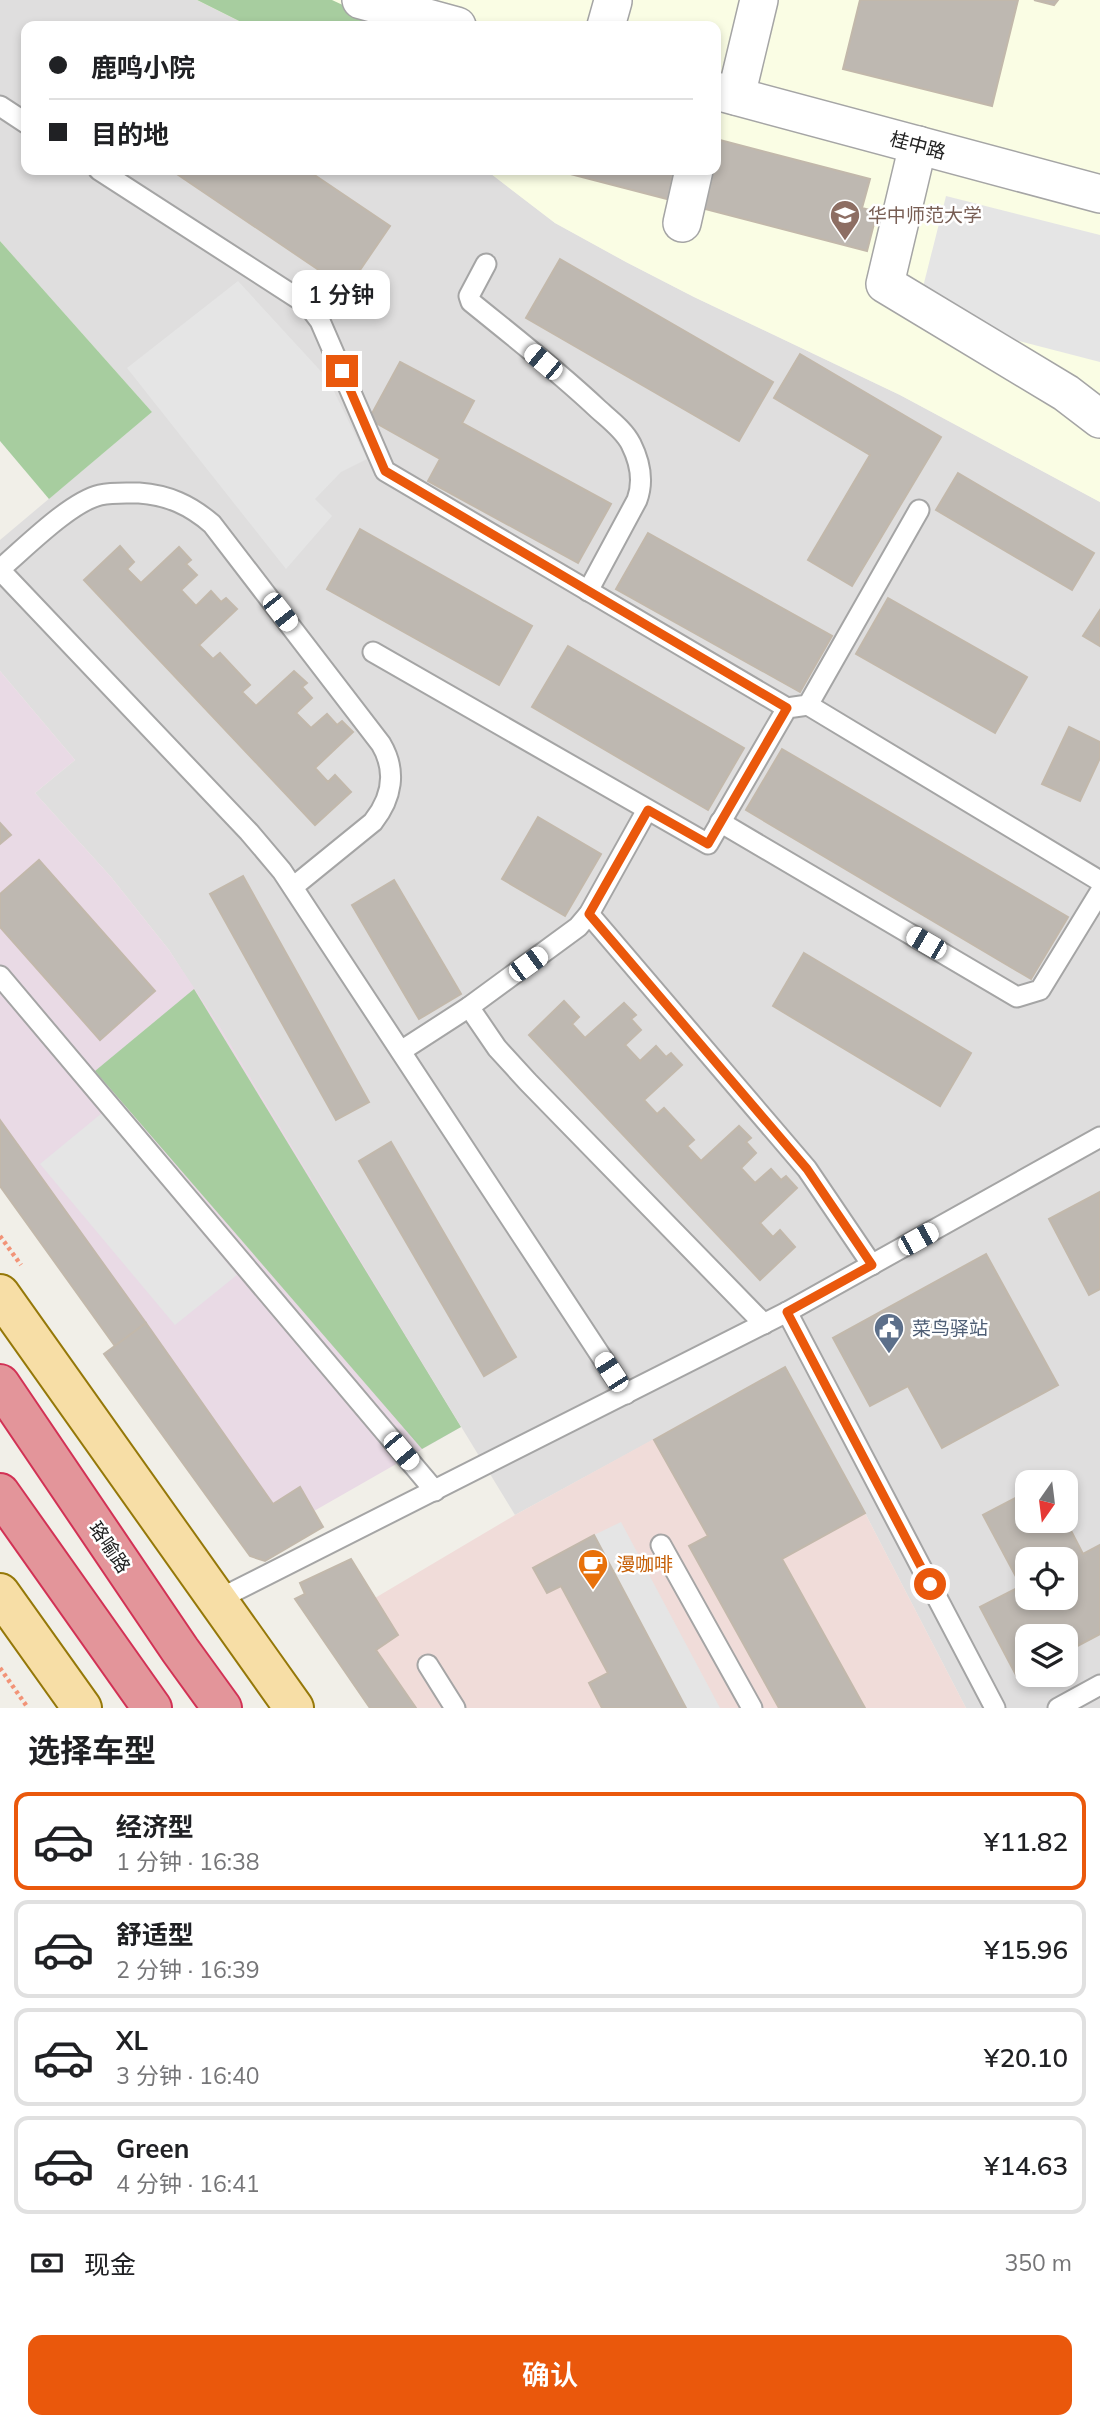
<!DOCTYPE html>
<html lang="zh">
<head>
<meta charset="utf-8">
<style>
	body { margin:0; font-family:Mulish,"Noto Sans SC",sans-serif; background:#f6f6f6; color:#202124; height:100vh; display:flex; flex-direction:column; font-size:26px; white-space:nowrap }
	* { box-sizing:border-box; margin:0 }
	p { font-size:23px; color:#757577 }
	.icon { flex:none; width:38px; height:38px; fill:none; stroke:currentColor; stroke-width:2; stroke-linecap:round; stroke-linejoin:round }
	.map { position:relative; height:1708px; overflow:hidden }
	.panel { display:flex; flex-direction:column; background:#fff; flex:1 }
	.panel>* { flex:none }
	.top-card { position:absolute; left:21px; top:21px; width:700px; height:154px; border-radius:14px; box-shadow:0 4px 10px #0003; display:grid; align-content:center; height:154px; padding:0 28px; background:#fff }
	.needle { width:46px; rotate:194deg }
	.fabs { position:absolute; left:1015px; top:1470px; display:grid; gap:14px }
	.fabs a { display:grid; place-items:center; width:63px; height:63px; border-radius:14px; background:#fff; box-shadow:0 4px 10px #0003; font-size:35px }
	.end { position:absolute; width:32px; height:32px; margin:-16px; border:9px solid #ea580c; background:#fff; box-shadow:0 0 0 4px #fff }
	.from { border-radius:50% }
	.bubble { position:absolute; height:49px; border-radius:14px; background:#fff; box-shadow:0 4px 10px #0003; font-size:23px; font-weight:600; line-height:49px; text-align:center }
	.car { position:absolute; width:21px; height:42px; margin:-21px -10px; border-radius:9px; box-shadow:0 0 5px 2px #0007; background:linear-gradient(#fff 24%,#345 0 40%,#fff 0 76%,#345 0 86%,#fff 0) }
	.top-card b { display:flex; align-items:center; gap:24px; height:66px; font-size:26px }
	.top-card b+b { border-top:2px solid #e0e0e0 }
	.top-card i { width:18px; height:18px; background:#202124 }
	ul { padding:0; list-style:none }
	li { display:flex; align-items:center; gap:21px; height:98px; margin:0 14px 10px; padding:0 14px; border:4px solid #e0e0e0; border-radius:14px }
	li div { flex:1 }
	li b { display:block; font-size:26px }
	li em { font-style:normal; font-weight:600 }
	li.current { border-color:#ea580c }
	li>.icon { width:63px; height:63px; stroke-width:1.5 }
	h2 { padding:0 28px; font-size:32px; line-height:84px }
	.pay { display:flex; align-items:center; gap:18px; height:77px; padding:0 28px; font-size:26px }
	.pay p { margin-inline-start:auto }
	.cta { display:flex; gap:14px; margin-top:auto; padding:14px 28px }
	.cta a { flex:1; height:80px; border-radius:14px; background:#ea580c; color:#fff; font-size:28px; font-weight:600; line-height:80px; text-align:center }
	.map>svg:first-child { display:block }
	.residential { fill:#dfdede; fill-rule:evenodd }
	.commercial { fill:#f0dcd9 }
	.industrial { fill:#e9dae5 }
	.education { fill:#fafde4 }
	.forest { fill:#a7cd9f }
	.parking { fill:#e5e5e5 }
	.building { fill:#beb8b1; stroke:#c2b8ab; stroke-width:2; fill-rule:evenodd }
	.lines { fill:none; stroke-linecap:round; stroke-linejoin:round }
	.lane-casing { stroke:#a5a5a5; stroke-width:23 }
	.street-casing { stroke:#a5a5a5; stroke-width:40 }
	.primary-casing { stroke:#957809; stroke-width:42 }
	.highway-casing { stroke:#d23255; stroke-width:42 }
	.path { stroke:#f29377; stroke-width:4.5; stroke-dasharray:3.5 3.5; stroke-linecap:butt }
	.lane { stroke:#fff; stroke-width:19 }
	.street { stroke:#fff; stroke-width:37 }
	.primary { stroke:#f7dea6; stroke-width:38 }
	.highway { stroke:#e3959a; stroke-width:38 }
	.route { stroke:#ea580c; stroke-width:9 }
	.labels { text-anchor:middle; dominant-baseline:central; stroke-width:5; stroke-linejoin:round; paint-order:stroke }
	.street-label { font-size:19px; fill:#212121; stroke:#fff }
	.education-label { font-size:19px; fill:#785e54; stroke:#fff; text-anchor:start }
	.service-label { font-size:19px; fill:#4e5e75; stroke:#fff; text-anchor:start }
	.food-label { font-size:19px; fill:#c56008; stroke:#fff; text-anchor:start }
</style>
</head>
<body>
<div class="map">
<svg width="1100" height="1708" viewBox="0 0 1100 1708">
	<rect width="100%" height="100%" fill="#f1efe8"/>
	<path class="residential" d="M 0,0 L 197,0 L 249,26 L 26,26 L 26,170 L 486,170 L 555,223 L 626,262 L 694,297 L 900,395 L 1100,502 L 1100,1708 L 966,1708 L 865,1513 L 785,1368 L 515,1515 L 194,989 L 169,950 L 111,877 L 35,793 L 75,760 L 0,671 L 0,540 L 152,412 L 0,241 ZM 1027,1482 L 1066,1482 L 1066,1521 L 1027,1521 ZM 1027,1559 L 1066,1559 L 1066,1598 L 1027,1598 ZM 1027,1636 L 1066,1636 L 1066,1675 L 1027,1675 Z"/>
	<path class="commercial" d="M 785,1367 L 865,1513 L 966,1708 L 416,1708 L 376,1650 L 398,1635 L 375,1598 L 515,1515 Z"/>
	<path class="industrial" d="M 0,671 L 75,760 L 35,793 L 111,877 L 169,950 L 220,1027 L 461,1427 L 314,1511 L 300,1487 L 273,1504 L 0,1120 Z"/>
	<path class="education" d="M 197,0 L 1100,0 L 1100,502 L 900,395 L 694,297 L 626,262 L 555,223 L 486,170 L 716,170 L 716,26 L 249,26 Z"/>
	<g class="forest">
		<path d="M 197,0 L 332,0 L 388,26 L 249,26 Z"/>
		<path d="M 0,241 L 152,412 L 49,499 L 0,441 Z"/>
		<path d="M 194,989 L 461,1427 L 422,1449 L 95,1071 Z"/>
	</g>
	<g class="parking">
		<path d="M 946,196 L 1100,235 L 1100,362 L 942,321 L 923,287 Z"/>
		<path d="M 238,281 L 328,379 L 367,459 L 341,472 L 315,499 L 332,516 L 286,569 L 127,368 Z"/>
		<path d="M 102,1113 L 237,1275 L 175,1325 L 40,1164 Z"/>
		<path d="M 621,1522 L 720,1708 L 686,1708 L 594,1535 Z"/>
	</g>
	<g class="building">
		<path d="M 860,0 L 1018,0 L 992,106 L 843,69 Z"/>
		<path d="M 1034,0 L 1058,0 L 1054,5 Z"/>
		<path d="M 716,139 L 870,179 L 862,208 L 877,212 L 867,251 L 555,170 L 716,170 Z"/>
		<path d="M 171,170 L 307,170 L 390,226 L 347,289 Z"/>
		<path d="M 560,259 L 773,382 L 739,441 L 526,318 Z"/>
		<path d="M 800,354 L 941,437 L 852,586 L 808,560 L 870,455 L 774,398 Z"/>
		<path d="M 400,362 L 474,401 L 462,423 L 611,504 L 578,563 L 428,481 L 440,459 L 369,419 Z"/>
		<path d="M 958,473 L 1094,553 L 1072,590 L 936,510 Z"/>
		<path d="M 360,529 L 532,626 L 499,685 L 327,589 Z"/>
		<path d="M 648,533 L 832,636 L 800,692 L 616,589 Z"/>
		<path d="M 120,546 L 134,562 L 127,569 L 141,583 L 179,547 L 191,560 L 186,564 L 197,575 L 181,590 L 196,606 L 211,591 L 221,602 L 226,598 L 237,609 L 199,645 L 213,659 L 220,653 L 250,685 L 242,692 L 256,706 L 294,671 L 307,683 L 302,687 L 312,698 L 296,713 L 311,728 L 327,714 L 337,725 L 342,721 L 353,732 L 315,768 L 328,782 L 335,775 L 351,792 L 315,825 L 84,580 Z"/>
		<path d="M 888,598 L 1027,677 L 995,733 L 856,654 Z"/>
		<path d="M 1100,610 L 1100,646 L 1083,636 Z"/>
		<path d="M 568,646 L 744,748 L 708,810 L 532,707 Z"/>
		<path d="M 1069,727 L 1100,742 L 1100,758 L 1080,801 L 1042,784 Z"/>
		<path d="M 782,749 L 1068,917 L 1031,979 L 746,810 Z"/>
		<path d="M 538,817 L 601,854 L 565,916 L 502,879 Z"/>
		<path d="M 0,823 L 11,835 L 0,844 Z"/>
		<path d="M 39,860 L 155,991 L 100,1040 L 0,927 L 0,894 Z"/>
		<path d="M 243,876 L 369,1102 L 336,1120 L 210,894 Z"/>
		<path d="M 394,880 L 461,994 L 419,1019 L 352,905 Z"/>
		<path d="M 804,953 L 971,1053 L 940,1106 L 773,1006 Z"/>
		<path d="M 564,1001 L 579,1017 L 572,1024 L 585,1038 L 624,1003 L 636,1015 L 631,1019 L 641,1030 L 625,1045 L 640,1061 L 656,1046 L 666,1057 L 671,1053 L 682,1065 L 644,1100 L 657,1114 L 664,1108 L 694,1140 L 687,1146 L 701,1161 L 739,1126 L 751,1138 L 746,1142 L 756,1153 L 741,1168 L 755,1183 L 771,1169 L 781,1180 L 786,1176 L 797,1188 L 760,1223 L 773,1237 L 780,1230 L 795,1247 L 760,1280 L 529,1035 Z"/>
		<path d="M 0,1120 L 146,1323 L 115,1346 L 0,1186 Z"/>
		<path d="M 391,1142 L 516,1357 L 484,1376 L 359,1161 Z"/>
		<path d="M 1100,1192 L 1100,1289 L 1089,1295 L 1049,1219 Z"/>
		<path d="M 986,1254 L 1058,1385 L 942,1448 L 908,1386 L 870,1406 L 833,1338 Z"/>
		<path d="M 146,1323 L 273,1504 L 300,1487 L 323,1527 L 265,1561 L 250,1556 L 104,1354 Z"/>
		<path d="M 785,1367 L 865,1513 L 782,1559 L 865,1708 L 779,1708 L 689,1546 L 708,1536 L 654,1440 Z"/>
		<path d="M 1027,1492 L 1027,1521 L 1066,1521 L 1083,1554 L 1100,1545 L 1100,1634 L 1066,1652 L 1066,1636 L 1027,1636 L 1027,1672 L 1017,1677 L 980,1607 L 1021,1586 L 983,1515 ZM 1027,1559 L 1066,1559 L 1066,1598 L 1027,1598 Z"/>
		<path d="M 594,1535 L 686,1708 L 602,1708 L 589,1683 L 608,1673 L 561,1586 L 547,1593 L 533,1568 Z"/>
		<path d="M 351,1559 L 398,1635 L 376,1650 L 416,1708 L 370,1708 L 295,1599 L 305,1594 L 300,1583 Z"/>
	</g>
	<g class="lines">
		<g class="lane-casing">
			<g id="lane">
				<path d="M 0,106 L 26,123"/>
				<path d="M 99,170 L 308,305 L 320,321 L 385,471 L 787,708"/>
				<path d="M 486,264 L 469,296 L 471,302 C 514,337 558,371 598,409 C 609,419 624,430 631,444 C 640,462 644,481 637,500 L 588,591"/>
				<path d="M 0,569 C 25,548 70,502 100,495 C 113,492 126,493 139,493 C 168,495 190,505 212,524 L 381,744 C 397,771 392,798 373,822 L 293,887"/>
				<path d="M 0,570 L 249,832 L 282,871 L 626,1394"/>
				<path d="M 373,652 L 708,844 L 787,708 L 808,705 L 919,510"/>
				<path d="M 808,705 L 1100,881"/>
				<path d="M 720,822 L 1017,997 L 1040,990 L 1100,892"/>
				<path d="M 589,914 L 807,1169 L 872,1265"/>
				<path d="M 0,976 L 435,1491"/>
				<path d="M 469,1007 L 497,1048 L 528,1082 L 764,1324"/>
				<path d="M 401,1051 L 469,1007 L 578,927 L 589,914 L 647,810"/>
				<path d="M 787,1312 L 995,1708"/>
				<path d="M 661,1545 L 752,1708"/>
				<path d="M 217,1600 L 787,1312 L 1100,1137"/>
				<path d="M 428,1665 L 455,1708"/>
				<path d="M 1058,1708 L 1100,1685"/>
			</g>
		</g>
		<g class="street-casing">
			<g id="street">
				<path d="M 361,0 L 457,26"/>
				<path d="M 606,26 L 613,1"/>
				<path d="M 716,91 L 1100,194"/>
				<path d="M 736,96 L 759,0"/>
				<path d="M 918,145 L 885,284 L 1066,393 L 1100,419"/>
				<path d="M 682,223 L 694,170"/>
			</g>
		</g>
		<g class="primary-casing">
			<g id="primary">
				<path d="M 0,1294 L 294,1708"/>
				<path d="M 0,1593 L 82,1708"/>
			</g>
		</g>
		<g class="highway-casing">
			<g id="highway">
				<path d="M 0,1384 L 180,1650 L 222,1708"/>
				<path d="M 0,1493 L 152,1708"/>
			</g>
		</g>
		<g class="path">
			<path d="M 0,1236 L 21,1265"/>
			<path d="M 0,1668 L 28,1708"/>
		</g>
		<use href="#lane" class="lane"/>
		<use href="#street" class="street"/>
		<use href="#primary" class="primary"/>
		<use href="#highway" class="highway"/>
	</g>
	<g class="lines">
		<path class="route" d="M 342,371 L 385,471 L 787,708 L 708,844 L 648,810 L 589,914 L 807,1169 L 872,1265 L 787,1312 L 930,1584"/>
	</g>
	<defs>
		<g id="university-pin" transform="scale(1.575)"><path d="M0 17L-7.5 6A9.5 9.5 0 1 1 7.5 6Z" fill="#8d6e63" stroke="#fff"/><path d="M0-5L7-2L0 1L-7-2ZM-4 1L0 2.5L4 1V4Q0 6-4 4Z" fill="#fff"/></g>
		<g id="civic-pin" transform="scale(1.575)"><path d="M0 17L-7.5 6A9.5 9.5 0 1 1 7.5 6Z" fill="#5c6f8a" stroke="#fff"/><path d="M-.6-6.5H3V-4.5H.6V-3L4-1V1h2V6H-6V1h2V-1L-.6-3ZM-1.2 2.5V6h2.4V2.5Z" fill="#fff"/></g>
		<g id="cafe-pin" transform="scale(1.575)"><path d="M0 17L-7.5 6A9.5 9.5 0 1 1 7.5 6Z" fill="#e8710a" stroke="#fff"/><path d="M-5.5-4.5H6V0H3Q3 3.5 0 3.5H-2.5Q-5.5 3.5-5.5 0ZM3-3.2v2h1.7v-2ZM-6 4.5H4V6H-6Z" fill="#fff"/></g>
	</defs>
	<g fill-rule="evenodd">
		<use href="#university-pin" x="845" y="215"/>
		<use href="#civic-pin" x="889" y="1328"/>
		<use href="#cafe-pin" x="593" y="1564"/>
	</g>
	<g class="labels">
		<g class="street-label">
			<text transform="translate(918 145) rotate(15)">桂中路</text>
			<text transform="translate(110 1547) rotate(56)">珞喻路</text>
		</g>
		<g class="education-label">
			<text x="868" y="215">华中师范大学</text>
		</g>
		<g class="service-label">
			<text x="912" y="1328">菜鸟驿站</text>
		</g>
		<g class="food-label">
			<text x="616" y="1564">漫咖啡</text>
		</g>
	</g>
</svg>
<div class="fabs">
<a><svg class="needle" viewBox="-14 -14 28 28"><path d="M0-13l5 13h-10z" fill="#e53935"/><path d="M0 13l5-13h-10z" fill="#757577"/></svg></a>
<a><svg class="icon" aria-label="locate" viewBox="0 0 24 24"><circle cx="12" cy="12" r="6"/><path d="M12 2v4M12 18v4M2 12h4M18 12h4"/></svg></a>
<a><svg class="icon" aria-label="layers" viewBox="0 0 24 24"><path d="M12 4l9 5-9 5-9-5zM3 14l9 5 9-5"/></svg></a>
</div>
<i class="end from" style="left:930px;top:1584px"></i>
<i class="end" style="left:342px;top:371px"></i>
<div class="bubble" style="left:292px;top:270px;width:98px">1 分钟</div>
<i class="car" style="left:543px;top:362px;rotate:310deg"></i>
<i class="car" style="left:280px;top:612px;rotate:142deg"></i>
<i class="car" style="left:926px;top:943px;rotate:300deg"></i>
<i class="car" style="left:528px;top:964px;rotate:54deg"></i>
<i class="car" style="left:918px;top:1239px;rotate:61deg"></i>
<i class="car" style="left:611px;top:1372px;rotate:327deg"></i>
<i class="car" style="left:401px;top:1451px;rotate:140deg"></i>
<div class="top-card">
<b><i class="from"></i>鹿鸣小院</b>
<b><i></i>目的地</b>
</div>
</div>
<section class="panel">
<h2>选择车型</h2>
<ul>
<li class="current"><svg class="icon" aria-label="car" viewBox="0 0 24 24"><path d="M5 17H2v-5l4-1 3-4h7l3 4 3 1v5h-3M9 17h6M6 11h13"/><circle cx="7" cy="17" r="2"/><circle cx="17" cy="17" r="2"/></svg><div><b>经济型</b><p>1 分钟 · 16:38</p></div><em>¥11.82</em></li>
<li><svg class="icon" aria-label="car" viewBox="0 0 24 24"><path d="M5 17H2v-5l4-1 3-4h7l3 4 3 1v5h-3M9 17h6M6 11h13"/><circle cx="7" cy="17" r="2"/><circle cx="17" cy="17" r="2"/></svg><div><b>舒适型</b><p>2 分钟 · 16:39</p></div><em>¥15.96</em></li>
<li><svg class="icon" aria-label="car" viewBox="0 0 24 24"><path d="M5 17H2v-5l4-1 3-4h7l3 4 3 1v5h-3M9 17h6M6 11h13"/><circle cx="7" cy="17" r="2"/><circle cx="17" cy="17" r="2"/></svg><div><b>XL</b><p>3 分钟 · 16:40</p></div><em>¥20.10</em></li>
<li><svg class="icon" aria-label="car" viewBox="0 0 24 24"><path d="M5 17H2v-5l4-1 3-4h7l3 4 3 1v5h-3M9 17h6M6 11h13"/><circle cx="7" cy="17" r="2"/><circle cx="17" cy="17" r="2"/></svg><div><b>Green</b><p>4 分钟 · 16:41</p></div><em>¥14.63</em></li>
</ul>
<div class="pay"><svg class="icon" aria-label="cash" viewBox="0 0 24 24"><path d="M3 7h18v10H3z"/><circle cx="12" cy="12" r="2"/></svg>现金<p>350 m</p></div>
<div class="cta"><a>确认</a></div>
</section>
</body>
</html>
